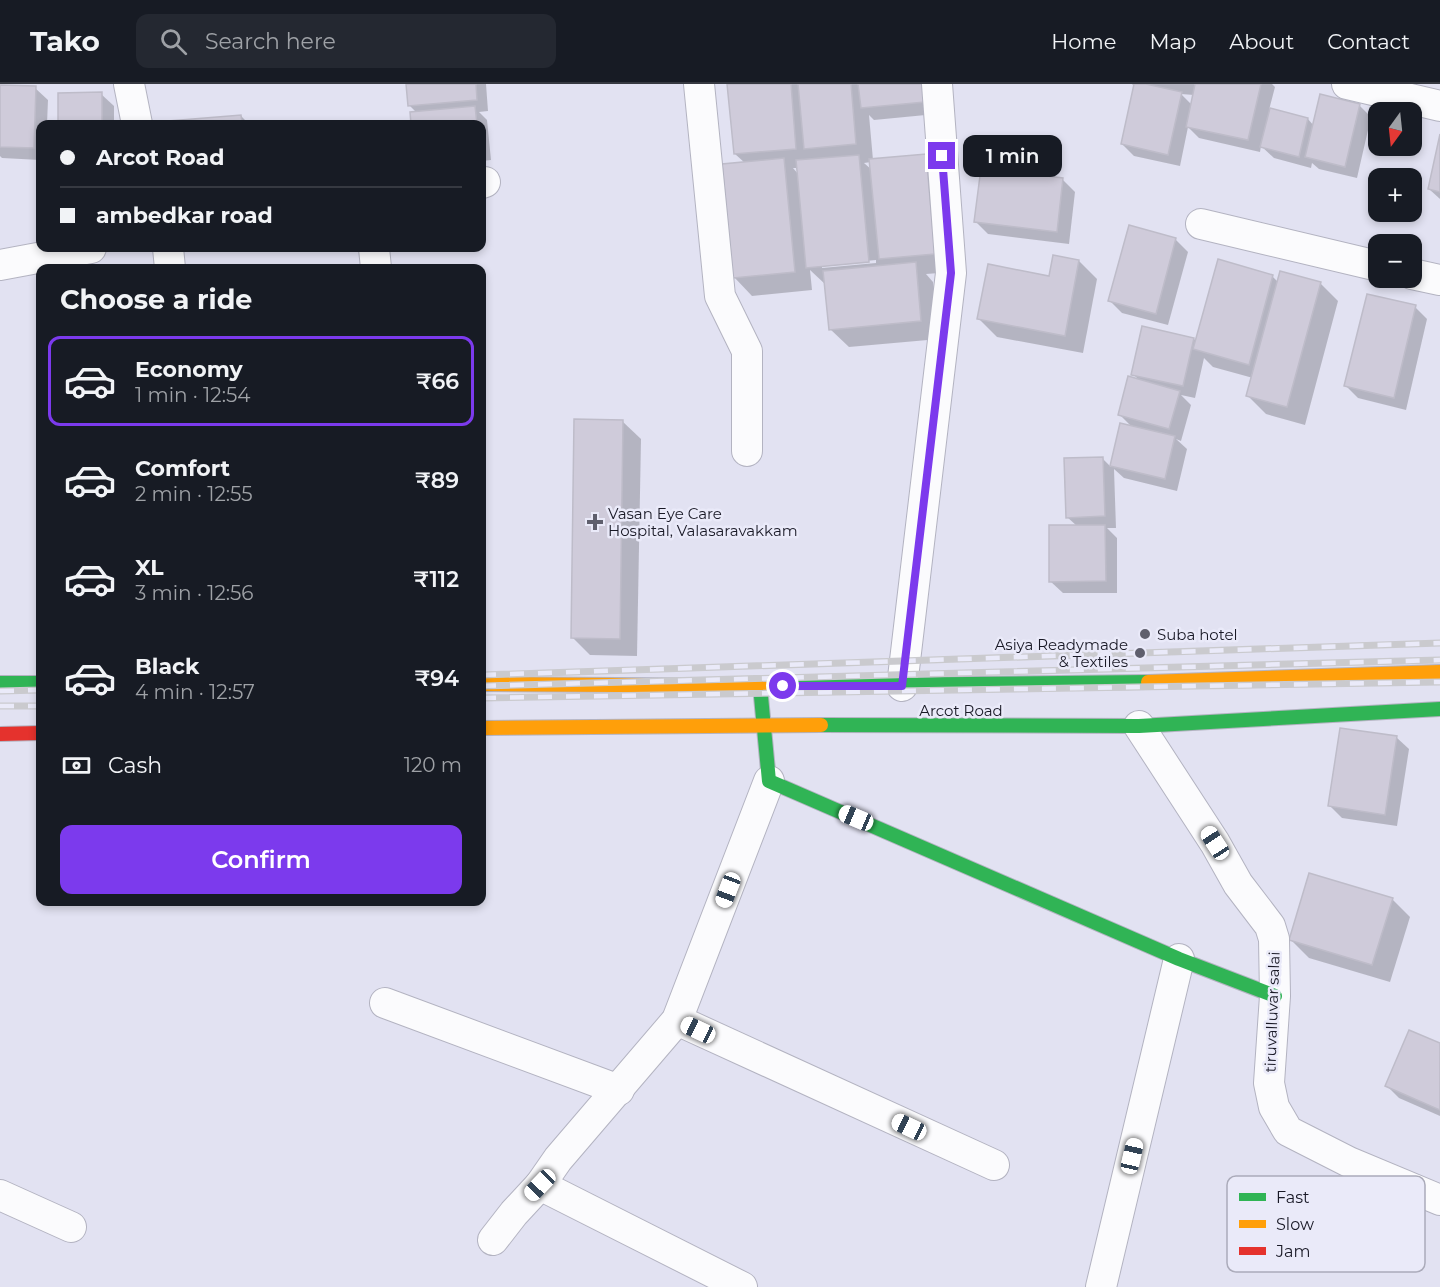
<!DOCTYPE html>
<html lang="en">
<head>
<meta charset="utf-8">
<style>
	body { margin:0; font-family:Montserrat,sans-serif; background:#242831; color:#f1f3f6; height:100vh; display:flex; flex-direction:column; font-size:22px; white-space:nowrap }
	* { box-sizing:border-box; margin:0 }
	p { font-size:20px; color:#9ea1a6 }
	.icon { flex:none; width:33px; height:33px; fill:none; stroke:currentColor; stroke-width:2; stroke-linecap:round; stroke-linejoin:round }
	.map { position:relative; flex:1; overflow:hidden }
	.drawer { position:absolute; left:36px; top:180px; width:450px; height:642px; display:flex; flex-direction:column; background:#171b24; border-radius:12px; box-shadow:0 3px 9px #0003 }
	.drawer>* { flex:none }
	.banner { position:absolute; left:36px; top:36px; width:450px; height:132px; border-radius:12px; box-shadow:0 3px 9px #0003; display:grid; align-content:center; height:132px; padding:0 24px; background:#171b24 }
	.needle { width:39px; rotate:195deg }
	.tools { position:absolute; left:1368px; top:18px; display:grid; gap:12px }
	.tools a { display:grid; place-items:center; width:54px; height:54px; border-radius:12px; background:#171b24; box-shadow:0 3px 9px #0003; font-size:30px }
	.end { position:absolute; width:27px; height:27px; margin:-14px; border:8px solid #7c3aed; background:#fff; box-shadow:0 0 0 3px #fff }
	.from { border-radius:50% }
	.bubble { position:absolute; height:42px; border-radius:12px; background:#171b24; box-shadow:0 3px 9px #0003; font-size:20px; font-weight:600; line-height:42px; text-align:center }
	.car { position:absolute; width:18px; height:36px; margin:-18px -9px; border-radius:8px; box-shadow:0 0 4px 2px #0007; background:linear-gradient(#fff 24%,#345 0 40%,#fff 0 76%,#345 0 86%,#fff 0) }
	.banner b { display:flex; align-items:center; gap:21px; height:57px; font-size:22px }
	.banner b+b { border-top:2px solid #363941 }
	.banner i { width:15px; height:15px; background:#f1f3f6 }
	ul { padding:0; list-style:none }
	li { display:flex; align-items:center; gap:18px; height:90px; margin:0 12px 9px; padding:0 12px; border:3px solid transparent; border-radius:12px }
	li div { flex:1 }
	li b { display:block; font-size:22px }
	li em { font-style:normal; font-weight:600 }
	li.active { border-color:#7c3aed }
	li>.icon { width:54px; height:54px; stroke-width:1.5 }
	h2 { padding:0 24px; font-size:27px; line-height:72px }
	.pay { display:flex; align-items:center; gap:15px; height:66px; padding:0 24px; font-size:22px }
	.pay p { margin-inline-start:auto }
	.cta { display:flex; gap:12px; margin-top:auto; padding:12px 24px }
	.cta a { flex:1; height:69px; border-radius:12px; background:#7c3aed; color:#fff; font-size:24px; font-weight:600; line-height:69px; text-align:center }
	header { display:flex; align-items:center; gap:36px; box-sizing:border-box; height:84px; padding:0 30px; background:#171b24; border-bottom:2px solid #363941 }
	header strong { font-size:28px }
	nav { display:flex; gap:33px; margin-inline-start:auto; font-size:21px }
	.search { width:420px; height:54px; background:#242831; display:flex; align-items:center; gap:15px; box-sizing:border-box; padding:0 21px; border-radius:12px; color:#9ea1a6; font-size:22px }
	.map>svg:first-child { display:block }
	.shadow { fill:#0003; fill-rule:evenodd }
	.building { fill:#cfcbda; stroke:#bebcc9; stroke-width:1.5 }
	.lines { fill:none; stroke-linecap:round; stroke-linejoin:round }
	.street-casing { stroke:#b3b3c1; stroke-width:32 }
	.fast-casing { stroke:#b3b3c1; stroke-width:16 }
	.slow-casing { stroke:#b3b3c1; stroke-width:16 }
	.jam-casing { stroke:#b3b3c1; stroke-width:16 }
	.street { stroke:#fbfbfd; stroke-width:30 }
	.fast { stroke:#30b455; stroke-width:14 }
	.slow { stroke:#ff9f0a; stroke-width:14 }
	.jam { stroke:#e5322d; stroke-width:14 }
	.rail-casing { stroke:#cacace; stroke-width:7 }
	.rail { stroke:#eaeaf9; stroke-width:4.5; stroke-dasharray:14; stroke-linecap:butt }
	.route { stroke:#7c3aed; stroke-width:8 }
	.poi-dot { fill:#5f5f6d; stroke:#eaeaf9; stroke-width:2 }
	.labels { text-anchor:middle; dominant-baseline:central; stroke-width:5; stroke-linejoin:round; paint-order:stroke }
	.poi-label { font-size:15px; fill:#191926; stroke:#eaeaf9; text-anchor:start }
	.street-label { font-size:15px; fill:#191926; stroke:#eaeaf9 }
	.key { fill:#eaeaf9; stroke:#ababba; stroke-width:1.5 }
	.key-label { font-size:16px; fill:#191926 }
</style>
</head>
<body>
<header>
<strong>Tako</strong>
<div class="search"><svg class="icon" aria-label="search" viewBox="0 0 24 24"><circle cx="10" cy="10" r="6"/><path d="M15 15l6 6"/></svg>Search here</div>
<nav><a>Home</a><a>Map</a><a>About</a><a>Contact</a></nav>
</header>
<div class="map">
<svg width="1440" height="1203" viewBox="0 0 1440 1203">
	<rect width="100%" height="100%" fill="#e2e2f2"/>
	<g class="shadow">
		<path d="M 407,0 L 486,0 L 488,27 L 479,28 L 487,36 L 491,76 L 482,77 L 482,40 L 413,40 L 412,29 L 417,29 L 409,21 Z"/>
		<path d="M 729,0 L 934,0 L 936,30 L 874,36 L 869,31 L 873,76 L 925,72 L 943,90 L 953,188 L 926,190 L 933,198 L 939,255 L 849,263 L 830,245 L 826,201 L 810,186 L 812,206 L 752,212 L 734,193 L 745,79 L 735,70 ZM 871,78 L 872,86 L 864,79 ZM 793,84 L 798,84 L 799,91 ZM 876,176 L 876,179 L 822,184 L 822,181 Z"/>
		<path d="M 1132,0 L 1272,0 L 1275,3 L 1269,26 L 1308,35 L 1314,42 L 1359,21 L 1371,33 L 1357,94 L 1319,85 L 1312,79 L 1311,84 L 1274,74 L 1261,62 L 1260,68 L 1199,54 L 1188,43 L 1180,82 L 1134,72 L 1122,60 L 1135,3 ZM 1181,10 L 1194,11 L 1192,21 Z"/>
		<path d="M 0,3 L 35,4 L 48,16 L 47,40 L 40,40 L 40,76 L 2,74 L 0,72 Z"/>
		<path d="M 101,10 L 114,22 L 114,40 L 59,40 L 59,11 Z"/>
		<path d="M 241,32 L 249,40 L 171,40 L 171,39 Z"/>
		<path d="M 1440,57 L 1440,115 L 1429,105 Z"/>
		<path d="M 1063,96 L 1075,108 L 1069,160 L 988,150 L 976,138 Z"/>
		<path d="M 1130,143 L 1176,156 L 1188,168 L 1168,241 L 1122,229 L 1110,217 Z"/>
		<path d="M 1079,177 L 1097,195 L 1083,269 L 997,253 L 979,235 Z"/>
		<path d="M 1272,192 L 1279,199 L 1320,199 L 1338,217 L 1305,341 L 1266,330 L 1248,312 L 1253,294 L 1213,283 L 1204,274 L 1195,314 L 1181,311 L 1191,321 L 1181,357 L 1176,355 L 1187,365 L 1177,407 L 1124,394 L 1114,385 L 1116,444 L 1107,444 L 1117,454 L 1117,509 L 1063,509 L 1050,497 L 1077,442 L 1067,433 L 1102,374 L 1111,383 L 1121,341 L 1133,344 L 1119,330 L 1140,297 L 1133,290 L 1194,255 L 1197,258 Z"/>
		<path d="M 1415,223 L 1427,235 L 1406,326 L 1358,314 L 1346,302 Z"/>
		<path d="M 622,337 L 641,355 L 637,572 L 590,571 L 572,553 Z"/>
		<path d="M 1396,653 L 1409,665 L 1397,742 L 1342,734 L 1330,722 Z"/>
		<path d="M 1392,815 L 1410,833 L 1390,898 L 1309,874 L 1291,856 Z"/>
		<path d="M 1440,961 L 1440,1032 L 1399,1014 L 1387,1002 Z"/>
	</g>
	<g class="building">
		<path d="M 406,0 L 476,0 L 477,16 L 408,22 Z"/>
		<path d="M 727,0 L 791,0 L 796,65 L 734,70 Z"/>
		<path d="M 798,0 L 851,0 L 856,60 L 804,65 Z"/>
		<path d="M 858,0 L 923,0 L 925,18 L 861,24 Z"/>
		<path d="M 1134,0 L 1146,0 L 1182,8 L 1168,71 L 1121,60 Z"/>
		<path d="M 1195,0 L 1261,0 L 1248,56 L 1186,43 Z"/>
		<path d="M 0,1 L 36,2 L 34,64 L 0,63 Z"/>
		<path d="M 102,8 L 102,40 L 58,40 L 58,9 Z"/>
		<path d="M 1320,10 L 1360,20 L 1345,83 L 1305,73 Z"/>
		<path d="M 475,22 L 477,40 L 411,40 L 410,28 Z"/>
		<path d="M 1270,24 L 1308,34 L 1299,73 L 1260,63 Z"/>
		<path d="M 241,31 L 242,40 L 170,40 L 169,37 Z"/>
		<path d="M 1440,50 L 1440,108 L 1428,105 Z"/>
		<path d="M 926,70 L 935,170 L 879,175 L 869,75 Z"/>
		<path d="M 859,71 L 869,178 L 806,184 L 796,76 Z"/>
		<path d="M 784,74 L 795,188 L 733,194 L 722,80 Z"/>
		<path d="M 981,84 L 1063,94 L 1057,148 L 974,138 Z"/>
		<path d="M 1129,141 L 1176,154 L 1156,230 L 1108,217 Z"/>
		<path d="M 1053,171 L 1079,176 L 1065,252 L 977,235 L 988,180 L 1049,192 Z"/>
		<path d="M 1218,175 L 1273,191 L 1249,281 L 1193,265 Z"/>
		<path d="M 916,178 L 921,237 L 829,246 L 823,187 Z"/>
		<path d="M 1280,187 L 1321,198 L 1287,323 L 1246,312 Z"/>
		<path d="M 1367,210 L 1416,221 L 1394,314 L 1344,302 Z"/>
		<path d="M 1142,242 L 1194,254 L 1183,302 L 1131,291 Z"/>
		<path d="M 1128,292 L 1180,307 L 1169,345 L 1118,331 Z"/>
		<path d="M 574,335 L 623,336 L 620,555 L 571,554 Z"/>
		<path d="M 1120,339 L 1175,352 L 1165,395 L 1110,382 Z"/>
		<path d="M 1103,373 L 1105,432 L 1066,434 L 1064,374 Z"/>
		<path d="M 1049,441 L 1105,441 L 1106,497 L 1049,498 Z"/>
		<path d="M 1340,644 L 1397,652 L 1385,731 L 1328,722 Z"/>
		<path d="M 1309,789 L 1393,814 L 1372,881 L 1289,856 Z"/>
		<path d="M 1409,946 L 1440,959 L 1440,1026 L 1385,1002 Z"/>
	</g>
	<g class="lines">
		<g class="street-casing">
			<g id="street">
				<path d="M 129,0 L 137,40"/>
				<path d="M 699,0 L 720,212 L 747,267 L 747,367"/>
				<path d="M 1347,0 L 1440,22"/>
				<path d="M 482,99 L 485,98"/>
				<path d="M 1201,140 L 1378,182"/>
				<path d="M 168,164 L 170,184"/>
				<path d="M 374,164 L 376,184"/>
				<path d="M 0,181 L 91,164"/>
				<path d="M 1412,190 L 1440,196"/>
				<path d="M 902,602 L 951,189 L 937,0"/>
				<path d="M 1139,642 L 1215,759 L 1238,800 L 1270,842 L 1274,855 L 1275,912 L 1269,999 L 1274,1023 L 1288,1047 L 1349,1078 L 1440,1116"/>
				<path d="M 385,919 L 619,1006"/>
				<path d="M 677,936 L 994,1081"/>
				<path d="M 540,1101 L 742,1203"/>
				<path d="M 0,1111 L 71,1143"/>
				<path d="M 493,1156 L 514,1129 L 540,1101 L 558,1075 L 677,936 L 769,697"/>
				<path d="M 1101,1203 L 1179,875"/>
			</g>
		</g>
		<g class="fast-casing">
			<g id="fast">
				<path d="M 0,599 L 40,599"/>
				<path d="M 760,602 L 769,697 L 1179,875 L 1275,912"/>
				<path d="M 770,602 L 1148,598"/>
				<path d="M 821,641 L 1139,642 L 1440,625"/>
			</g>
		</g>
		<g class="slow-casing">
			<g id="slow">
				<path d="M 1148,598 L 1440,588"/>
				<path d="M 482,600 L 770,602"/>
				<path d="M 482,644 L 821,641"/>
			</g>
		</g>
		<g class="jam-casing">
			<path id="jam" d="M 0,650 L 40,649"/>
		</g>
		<use href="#street" class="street"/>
		<use href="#fast" class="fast"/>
		<use href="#slow" class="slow"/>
		<use href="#jam" class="jam"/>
		<g class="rail-casing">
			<g id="rail">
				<path d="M 482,591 L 1440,559"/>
				<path d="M 482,602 L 1440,576"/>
				<path d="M 0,607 L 40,606"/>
				<path d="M 482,614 L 1440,598"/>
				<path d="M 0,622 L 40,622"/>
			</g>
		</g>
		<use href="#rail" class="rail"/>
	</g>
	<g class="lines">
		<path class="route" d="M 783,602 L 902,602 L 951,189 L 942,72"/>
	</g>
	<g class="poi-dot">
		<path d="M592 429h6v6h6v6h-6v6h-6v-6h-6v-6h6z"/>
		<circle cx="1145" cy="550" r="6"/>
		<circle cx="1140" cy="569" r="6"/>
	</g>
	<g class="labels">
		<g class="poi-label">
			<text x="608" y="429">Vasan Eye Care<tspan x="608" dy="17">Hospital, Valasaravakkam</tspan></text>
			<text x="1157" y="550">Suba hotel</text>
			<text x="1128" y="560" text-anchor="end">Asiya Readymade<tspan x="1128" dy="17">&amp; Textiles</tspan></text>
		</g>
		<g class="street-label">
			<text x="961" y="626">Arcot Road</text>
			<text transform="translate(1272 928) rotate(-88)">tiruvalluvar salai</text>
		</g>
	</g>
	<rect x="1227" y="1092" width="198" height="96" rx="9" class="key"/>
	<rect x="1239" y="1109" width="27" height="8" fill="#30b455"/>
	<rect x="1239" y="1136" width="27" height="8" fill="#ff9f0a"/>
	<rect x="1239" y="1163" width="27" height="8" fill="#e5322d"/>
	<g class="key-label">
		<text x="1276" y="1119">Fast</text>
		<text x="1276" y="1146">Slow</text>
		<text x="1276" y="1173">Jam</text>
	</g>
</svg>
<div class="tools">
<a><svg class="needle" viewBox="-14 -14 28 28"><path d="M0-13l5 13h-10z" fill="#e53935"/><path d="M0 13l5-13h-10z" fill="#9ea1a6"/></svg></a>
<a>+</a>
<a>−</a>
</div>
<i class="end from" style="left:783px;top:602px"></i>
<i class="end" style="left:942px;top:72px"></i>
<div class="bubble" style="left:963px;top:51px;width:99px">1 min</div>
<i class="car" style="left:856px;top:734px;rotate:293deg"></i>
<i class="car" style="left:1215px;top:759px;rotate:327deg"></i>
<i class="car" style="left:728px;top:806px;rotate:201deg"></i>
<i class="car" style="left:698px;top:946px;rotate:295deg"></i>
<i class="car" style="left:909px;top:1043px;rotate:295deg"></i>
<i class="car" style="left:1132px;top:1072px;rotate:13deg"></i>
<i class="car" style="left:540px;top:1101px;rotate:224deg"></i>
<div class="banner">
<b><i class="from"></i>Arcot Road</b>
<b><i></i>ambedkar road</b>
</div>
<section class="drawer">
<h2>Choose a ride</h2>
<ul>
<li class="active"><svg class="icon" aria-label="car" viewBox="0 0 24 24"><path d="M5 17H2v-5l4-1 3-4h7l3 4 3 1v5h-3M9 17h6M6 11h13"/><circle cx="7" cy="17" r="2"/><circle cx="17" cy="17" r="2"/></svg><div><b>Economy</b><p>1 min · 12:54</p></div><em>₹66</em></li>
<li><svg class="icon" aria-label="car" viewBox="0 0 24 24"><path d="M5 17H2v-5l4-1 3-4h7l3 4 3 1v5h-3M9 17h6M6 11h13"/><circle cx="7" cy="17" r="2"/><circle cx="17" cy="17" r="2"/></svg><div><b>Comfort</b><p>2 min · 12:55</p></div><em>₹89</em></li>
<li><svg class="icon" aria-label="car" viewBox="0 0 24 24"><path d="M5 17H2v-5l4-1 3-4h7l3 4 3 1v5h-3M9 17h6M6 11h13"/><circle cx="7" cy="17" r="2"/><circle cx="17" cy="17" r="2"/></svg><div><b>XL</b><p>3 min · 12:56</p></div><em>₹112</em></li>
<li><svg class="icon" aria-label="car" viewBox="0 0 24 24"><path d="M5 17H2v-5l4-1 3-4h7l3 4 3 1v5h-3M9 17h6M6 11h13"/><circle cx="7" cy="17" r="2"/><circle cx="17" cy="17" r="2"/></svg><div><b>Black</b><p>4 min · 12:57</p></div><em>₹94</em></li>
</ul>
<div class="pay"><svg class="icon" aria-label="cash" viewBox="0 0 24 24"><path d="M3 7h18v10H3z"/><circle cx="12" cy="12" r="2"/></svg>Cash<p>120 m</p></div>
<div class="cta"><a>Confirm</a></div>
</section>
</div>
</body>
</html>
